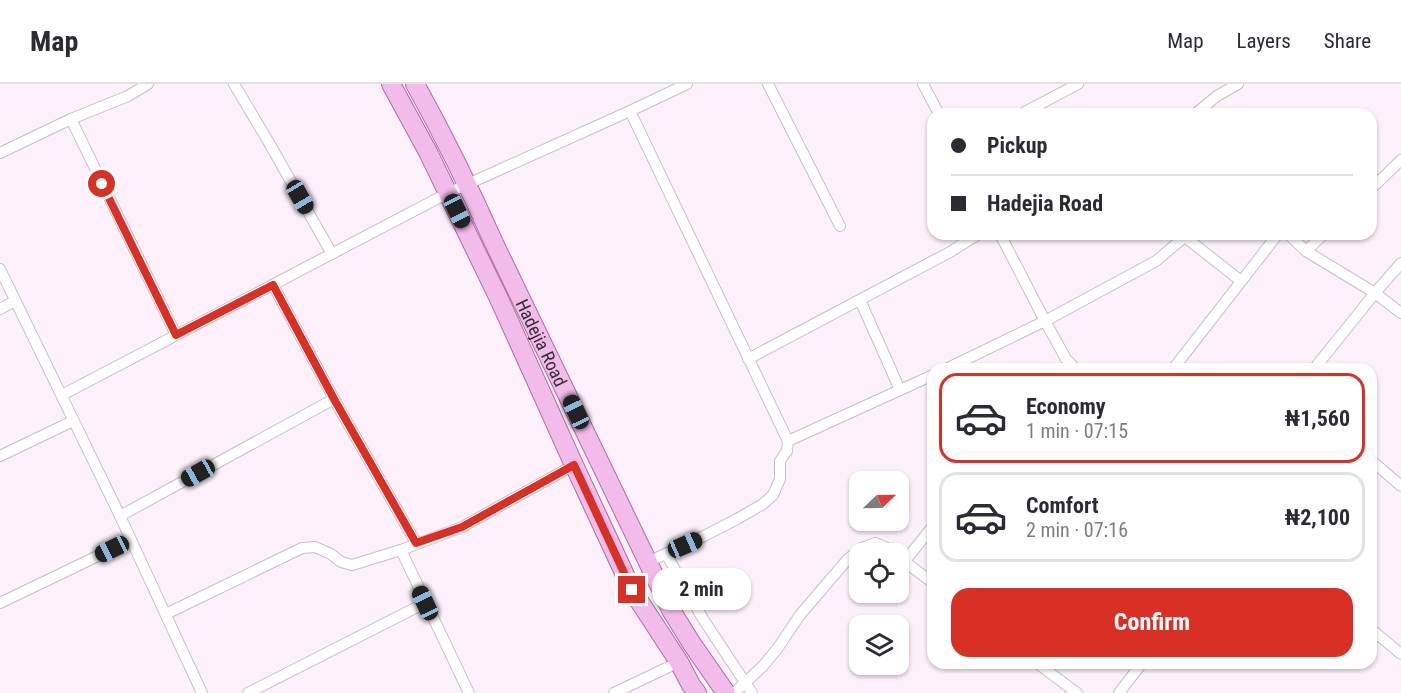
<!DOCTYPE html>
<html lang="en">
<head>
<meta charset="utf-8">
<style>
	body { margin:0; font-family:"Roboto Condensed",sans-serif; background:#f2f2f3; color:#2b2b33; height:100vh; display:flex; flex-direction:column; font-size:22px; white-space:nowrap }
	* { box-sizing:border-box; margin:0 }
	p { font-size:20px; color:#7c7c81 }
	.icon { flex:none; width:33px; height:33px; fill:none; stroke:currentColor; stroke-width:2; stroke-linecap:round; stroke-linejoin:round }
	.map { position:relative; flex:1; overflow:hidden }
	.sheet { position:absolute; left:927px; top:279px; width:450px; height:306px; display:flex; flex-direction:column; background:#fff; border-radius:18px; box-shadow:0 2px 4px #0004 }
	.sheet>* { flex:none }
	.hud { position:absolute; left:927px; top:24px; width:450px; height:132px; border-radius:18px; box-shadow:0 2px 4px #0004; display:grid; align-content:center; height:132px; padding:0 24px; background:#fff }
	.needle { width:39px; rotate:68deg }
	.controls { position:absolute; left:849px; top:387px; display:grid; gap:12px }
	.controls a { display:grid; place-items:center; width:60px; height:60px; border-radius:12px; background:#fff; box-shadow:0 2px 4px #0004; font-size:30px }
	.end { position:absolute; width:27px; height:27px; margin:-14px; border:8px solid #d93025; background:#fff; box-shadow:0 0 0 3px #fff }
	.from { border-radius:50% }
	.bubble { position:absolute; height:42px; border-radius:18px; background:#fff; box-shadow:0 2px 4px #0004; font-size:20px; font-weight:700; line-height:42px; text-align:center }
	.car { position:absolute; width:18px; height:36px; margin:-18px -9px; border-radius:8px; box-shadow:0 0 4px 2px #0007; background:linear-gradient(#222 24%,#8ab4d8 0 40%,#222 0 76%,#8ab4d8 0 86%,#222 0) }
	.hud b { display:flex; align-items:center; gap:21px; height:57px; font-size:22px }
	.hud b+b { border-top:2px solid #e1e1e2 }
	.hud i { width:15px; height:15px; background:#2b2b33 }
	ul { padding:10px 0 0; list-style:none }
	li { display:flex; align-items:center; gap:18px; height:90px; margin:0 12px 9px; padding:0 12px; border:3px solid #e1e1e2; border-radius:18px }
	li div { flex:1 }
	li b { display:block; font-size:22px }
	li em { font-style:normal; font-weight:700 }
	li.on { border-color:#d93025 }
	li>.icon { width:54px; height:54px; stroke-width:1.5 }
	.cta { display:flex; gap:12px; margin-top:auto; padding:12px 24px }
	.cta a { flex:1; height:69px; border-radius:18px; background:#d93025; color:#fff; font-size:24px; font-weight:700; line-height:69px; text-align:center }
	header { display:flex; align-items:center; gap:36px; box-sizing:border-box; height:84px; padding:0 30px; background:#fff; border-bottom:2px solid #e1e1e2 }
	header strong { font-size:28px }
	nav { display:flex; gap:33px; margin-inline-start:auto; font-size:21px }
	.map>svg:first-child { display:block }
	.lines { fill:none; stroke-linecap:round; stroke-linejoin:round }
	.street-casing { stroke:#c8bec6; stroke-width:12 }
	.primary-casing { stroke:#a96ca0; stroke-width:20 }
	.street { stroke:#fff; stroke-width:10 }
	.primary { stroke:#f2bbea; stroke-width:18 }
	.route { stroke:#d93025; stroke-width:8 }
	.labels { text-anchor:middle; dominant-baseline:central; stroke-width:6; stroke-linejoin:round; paint-order:stroke }
	.street-label { font-size:18px; fill:#312d30; stroke:#fff }
</style>
</head>
<body>
<header>
<strong>Map</strong>
<nav><a>Map</a><a>Layers</a><a>Share</a></nav>
</header>
<div class="map">
<svg width="1401" height="609" viewBox="0 0 1401 609">
	<rect width="100%" height="100%" fill="#fcf1fa"/>
	<g class="lines">
		<g class="street-casing">
			<g id="street">
				<path d="M 234,0 L 268,57 L 332,170"/>
				<path d="M 768,0 L 840,142"/>
				<path d="M 923,0 L 939,30"/>
				<path d="M 630,27 L 788,357 L 787,367 L 780,377 L 780,395 L 773,411 L 763,420 L 737,435 L 704,452 L 648,478"/>
				<path d="M 1021,30 L 1078,0"/>
				<path d="M 1195,30 L 1217,12 L 1238,0"/>
				<path d="M 71,35 L 176,251"/>
				<path d="M 0,69 L 71,35 L 128,12 L 148,0"/>
				<path d="M 1371,105 L 1401,76"/>
				<path d="M 1000,150 L 1045,237 L 1066,275 L 1076,285"/>
				<path d="M 1288,150 L 1306,167 L 1375,209 L 1401,229"/>
				<path d="M 1185,153 L 1241,197"/>
				<path d="M 1306,167 L 1324,150"/>
				<path d="M 0,185 L 120,432 L 202,609"/>
				<path d="M 273,201 L 334,315 L 416,459"/>
				<path d="M 860,216 L 900,306"/>
				<path d="M 0,225 L 15,217"/>
				<path d="M 748,275 L 950,168 L 979,150"/>
				<path d="M 946,285 L 1045,237 L 1156,177 L 1188,150"/>
				<path d="M 1173,285 L 1278,150"/>
				<path d="M 1314,285 L 1375,209 L 1401,179"/>
				<path d="M 62,311 L 448,109 L 630,27 L 687,0"/>
				<path d="M 788,357 L 933,291"/>
				<path d="M 0,372 L 73,337"/>
				<path d="M 1371,376 L 1401,402"/>
				<path d="M 120,432 L 334,315"/>
				<path d="M 401,466 L 469,609"/>
				<path d="M 666,470 L 703,535 L 752,609"/>
				<path d="M 900,474 L 933,499"/>
				<path d="M 905,477 L 933,442"/>
				<path d="M 0,519 L 131,456"/>
				<path d="M 166,530 L 302,464 L 315,463 L 331,470 L 341,478 L 352,481 L 401,466 L 462,443 L 574,381"/>
				<path d="M 1371,545 L 1401,570"/>
				<path d="M 1037,579 L 1077,609"/>
				<path d="M 248,609 L 425,519"/>
				<path d="M 614,609 L 679,578"/>
				<path d="M 734,609 L 763,582 L 777,565 L 800,531 L 847,476 L 862,464 L 875,459 L 885,463 L 894,470"/>
				<path d="M 1119,609 L 1142,579"/>
			</g>
		</g>
		<g class="primary-casing">
			<g id="primary">
				<path d="M 391,0 L 428,68 L 500,217 L 574,381 L 632,506 L 679,578 L 691,601 L 697,609"/>
				<path id="s1" d="M 415,0 C 444,52 470,105 494,159 L 671,526 L 692,560 L 726,609"/>
			</g>
		</g>
		<use href="#street" class="street"/>
		<use href="#primary" class="primary"/>
	</g>
	<g class="lines">
		<path class="route" d="M 102,100 L 176,251 L 273,201 L 334,315 L 416,459 L 462,443 L 574,381 L 632,506"/>
	</g>
	<g class="labels">
		<g class="street-label">
			<text stroke="none"><textPath href="#s1" startOffset="288">Hadejia Road</textPath></text>
		</g>
	</g>
</svg>
<div class="controls">
<a><svg class="needle" viewBox="-14 -14 28 28"><path d="M0-13l5 13h-10z" fill="#e53935"/><path d="M0 13l5-13h-10z" fill="#7c7c81"/></svg></a>
<a><svg class="icon" aria-label="locate" viewBox="0 0 24 24"><circle cx="12" cy="12" r="6"/><path d="M12 2v4M12 18v4M2 12h4M18 12h4"/></svg></a>
<a><svg class="icon" aria-label="layers" viewBox="0 0 24 24"><path d="M12 4l9 5-9 5-9-5zM3 14l9 5 9-5"/></svg></a>
</div>
<i class="end from" style="left:102px;top:100px"></i>
<i class="end" style="left:632px;top:506px"></i>
<div class="bubble" style="left:652px;top:484px;width:99px">2 min</div>
<i class="car" style="left:300px;top:113px;rotate:150deg"></i>
<i class="car" style="left:457px;top:127px;rotate:154deg"></i>
<i class="car" style="left:576px;top:328px;rotate:335deg"></i>
<i class="car" style="left:198px;top:389px;rotate:241deg"></i>
<i class="car" style="left:685px;top:461px;rotate:66deg"></i>
<i class="car" style="left:112px;top:465px;rotate:244deg"></i>
<i class="car" style="left:425px;top:519px;rotate:335deg"></i>
<div class="hud">
<b><i class="from"></i>Pickup</b>
<b><i></i>Hadejia Road</b>
</div>
<section class="sheet">
<ul>
<li class="on"><svg class="icon" aria-label="car" viewBox="0 0 24 24"><path d="M5 17H2v-5l4-1 3-4h7l3 4 3 1v5h-3M9 17h6M6 11h13"/><circle cx="7" cy="17" r="2"/><circle cx="17" cy="17" r="2"/></svg><div><b>Economy</b><p>1 min · 07:15</p></div><em>₦1,560</em></li>
<li><svg class="icon" aria-label="car" viewBox="0 0 24 24"><path d="M5 17H2v-5l4-1 3-4h7l3 4 3 1v5h-3M9 17h6M6 11h13"/><circle cx="7" cy="17" r="2"/><circle cx="17" cy="17" r="2"/></svg><div><b>Comfort</b><p>2 min · 07:16</p></div><em>₦2,100</em></li>
</ul>
<div class="cta"><a>Confirm</a></div>
</section>
</div>
</body>
</html>
